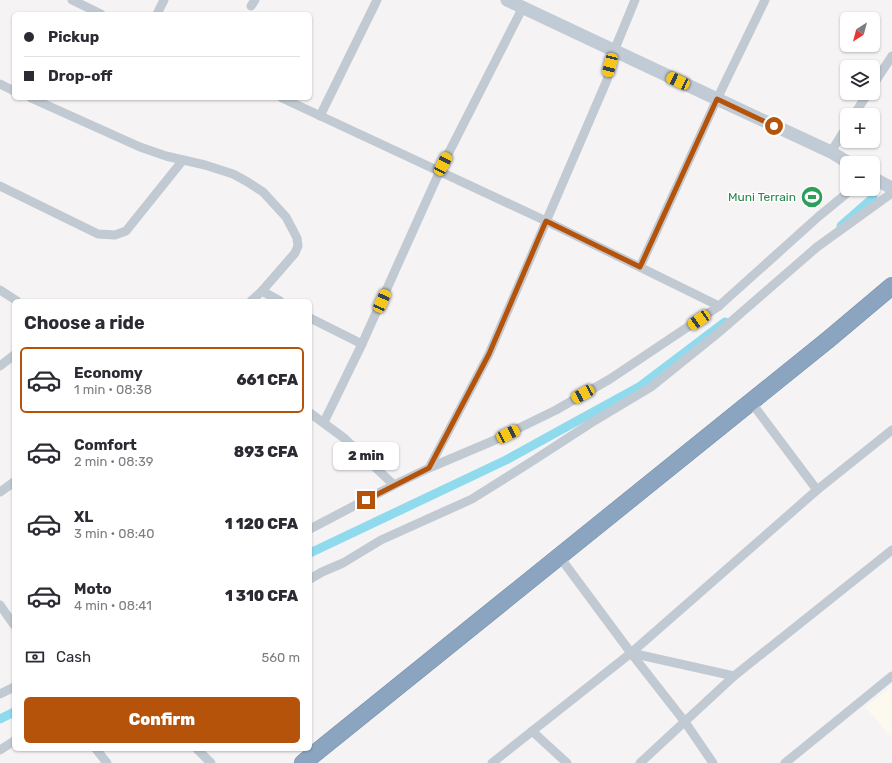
<!DOCTYPE html>
<html lang="en">
<head>
<meta charset="utf-8">
<style>
	body { margin:0; font-family:Rubik,sans-serif; background:#f2f2f3; color:#2b2b33; height:100vh; display:flex; flex-direction:column; font-size:15px; white-space:nowrap }
	* { box-sizing:border-box; margin:0 }
	p { font-size:13px; color:#7c7c81 }
	.icon { flex:none; width:22px; height:22px; fill:none; stroke:currentColor; stroke-width:2; stroke-linecap:round; stroke-linejoin:round }
	.map { position:relative; flex:1; overflow:hidden }
	.panel { position:absolute; left:12px; top:299px; width:300px; height:452px; display:flex; flex-direction:column; background:#fff; border-radius:6px; box-shadow:0 1px 3px #0004 }
	.panel>* { flex:none }
	.banner { position:absolute; left:12px; top:12px; width:300px; height:88px; border-radius:6px; box-shadow:0 1px 3px #0004; display:grid; align-content:center; height:88px; padding:0 12px; background:#fff }
	.needle { width:26px; rotate:216deg }
	.controls { position:absolute; left:840px; top:12px; display:grid; gap:8px }
	.controls a { display:grid; place-items:center; width:40px; height:40px; border-radius:6px; background:#fff; box-shadow:0 1px 3px #0004; font-size:20px }
	.end { position:absolute; width:18px; height:18px; margin:-9px; border:5px solid #b45309; background:#fff; box-shadow:0 0 0 2px #fff }
	.from { border-radius:50% }
	.bubble { position:absolute; height:28px; border-radius:6px; background:#fff; box-shadow:0 1px 3px #0004; font-size:13px; font-weight:800; line-height:28px; text-align:center }
	.car { position:absolute; width:12px; height:24px; margin:-12px -6px; border-radius:5px; box-shadow:0 0 3px 1px #0007; background:linear-gradient(#f5c518 24%,#345 0 40%,#f5c518 0 76%,#345 0 86%,#f5c518 0) }
	.banner b { display:flex; align-items:center; gap:14px; height:38px; font-size:15px }
	.banner b+b { border-top:1px solid #e1e1e2 }
	.banner i { width:10px; height:10px; background:#2b2b33 }
	ul { padding:0; list-style:none }
	li { display:flex; align-items:center; gap:12px; height:66px; margin:0 8px 6px; padding:0 4px; border:2px solid transparent; border-radius:6px }
	li div { flex:1 }
	li b { display:block; font-size:15px }
	li em { font-style:normal; font-weight:800 }
	li.current { border-color:#b45309 }
	li>.icon { width:36px; height:36px; stroke-width:1.5 }
	h2 { padding:0 12px; font-size:18px; line-height:48px }
	.pay { display:flex; align-items:center; gap:10px; height:44px; padding:0 12px; font-size:15px }
	.pay p { margin-inline-start:auto }
	.action { display:flex; gap:8px; margin-top:auto; padding:8px 12px }
	.action a { flex:1; height:46px; border-radius:6px; background:#b45309; color:#fff; font-size:16px; font-weight:800; line-height:46px; text-align:center }
	.map>svg:first-child { display:block }
	.commercial { fill:#fdf9ef }
	.lines { fill:none; stroke-linecap:round; stroke-linejoin:round }
	.canal { stroke:#90daee; stroke-width:9 }
	.highway-casing { stroke:#7690ad; stroke-width:18 }
	.street { stroke:#c1cad2; stroke-width:9 }
	.secondary { stroke:#c1cbd6; stroke-width:13 }
	.highway { stroke:#8ba5c1; stroke-width:17 }
	.route { stroke:#b45309; stroke-width:5 }
	.labels { text-anchor:middle; dominant-baseline:central; stroke-width:3; stroke-linejoin:round; paint-order:stroke }
	.leisure-label { font-size:12px; fill:#27864d; stroke:#fff; text-anchor:end }
</style>
</head>
<body>
<div class="map">
<svg width="892" height="763" viewBox="0 0 892 763">
	<rect width="100%" height="100%" fill="#f5f3f3"/>
	<path class="commercial" d="M 892,686 L 892,738 L 865,707 Z"/>
	<g class="lines">
		<g class="canal">
			<path d="M 841,226 L 873,198"/>
			<path d="M 310,553 L 506,460 L 566,427 L 639,387 L 725,322"/>
			<path d="M 0,719 L 14,712"/>
		</g>
		<g class="highway-casing">
			<path id="highway" d="M 303,763 L 829,339 L 892,286"/>
		</g>
		<g class="street">
			<path d="M 72,0 L 101,14"/>
			<path d="M 251,6 L 255,0"/>
			<path d="M 157,14 L 164,0"/>
			<path d="M 0,84 L 14,91"/>
			<path d="M 873,85 L 892,56"/>
			<path d="M 31,98 L 140,147 L 166,156 L 205,165 L 233,174 L 246,181 L 263,192 L 286,217 L 297,238 L 298,246 L 295,253 L 262,291 L 251,301"/>
			<path d="M 282,98 L 546,221 L 719,306"/>
			<path d="M 854,115 L 868,93"/>
			<path d="M 320,116 L 377,0"/>
			<path d="M 831,152 L 847,126"/>
			<path d="M 0,186 L 98,234 L 115,235 L 126,231 L 183,160"/>
			<path d="M 640,267 L 717,99 L 765,0"/>
			<path d="M 0,290 L 17,301"/>
			<path d="M 262,291 L 280,301"/>
			<path d="M 310,318 L 362,344"/>
			<path d="M 0,366 L 14,355"/>
			<path d="M 751,402 L 817,490"/>
			<path d="M 310,413 L 344,438 L 394,485"/>
			<path d="M 324,422 L 362,344 L 443,164 L 523,7"/>
			<path d="M 429,468 L 489,354 L 607,80 L 614,51 L 635,0"/>
			<path d="M 0,492 L 14,482"/>
			<path d="M 310,529 L 394,485 L 429,468 L 495,440 L 556,410 L 610,379 L 719,306 L 818,217 L 852,189"/>
			<path d="M 559,556 L 631,653 L 685,722 L 713,763"/>
			<path d="M 310,579 L 322,572 L 343,563 L 381,540 L 472,499 L 534,460 L 591,423 L 651,387 L 718,333 L 817,247 L 892,193"/>
			<path d="M 0,605 L 14,625"/>
			<path d="M 631,653 L 734,676 L 640,763"/>
			<path d="M 734,676 L 892,550"/>
			<path d="M 0,694 L 14,687"/>
			<path d="M 532,731 L 567,763"/>
			<path d="M 96,749 L 107,763"/>
			<path d="M 197,749 L 211,763"/>
			<path d="M 0,750 L 14,741"/>
			<path d="M 492,763 L 631,653 L 817,490 L 892,430"/>
			<path d="M 785,763 L 892,676"/>
		</g>
		<g class="secondary">
			<path d="M 507,0 L 717,99 L 831,152 L 849,163"/>
			<path d="M 873,178 L 892,188"/>
		</g>
		<use href="#highway" class="highway"/>
	</g>
	<g class="lines">
		<path class="route" d="M 366,500 L 429,468 L 489,354 L 546,221 L 640,267 L 717,99 L 774,126"/>
	</g>
	<defs>
		<g id="stadium-disc" transform="scale(1.15)"><circle r="9.5" fill="#2e9e5b" stroke="#fff"/><path d="M0-5a6.5 5 0 1 0 0 10a6.5 5 0 1 0 0-10ZM-3.5-1.8h7v3.6h-7Z" fill="#fff"/></g>
	</defs>
	<g fill-rule="evenodd">
		<use href="#stadium-disc" x="812" y="197"/>
	</g>
	<g class="labels">
		<g class="leisure-label">
			<text x="796" y="197">Muni Terrain</text>
		</g>
	</g>
</svg>
<div class="controls">
<a><svg class="needle" viewBox="-14 -14 28 28"><path d="M0-13l5 13h-10z" fill="#e53935"/><path d="M0 13l5-13h-10z" fill="#7c7c81"/></svg></a>
<a><svg class="icon" aria-label="layers" viewBox="0 0 24 24"><path d="M12 4l9 5-9 5-9-5zM3 14l9 5 9-5"/></svg></a>
<a>+</a>
<a>−</a>
</div>
<i class="end from" style="left:774px;top:126px"></i>
<i class="end" style="left:366px;top:500px"></i>
<div class="bubble" style="left:333px;top:442px;width:66px">2 min</div>
<i class="car" style="left:610px;top:65px;rotate:194deg"></i>
<i class="car" style="left:678px;top:81px;rotate:295deg"></i>
<i class="car" style="left:443px;top:164px;rotate:27deg"></i>
<i class="car" style="left:382px;top:301px;rotate:24deg"></i>
<i class="car" style="left:699px;top:320px;rotate:236deg"></i>
<i class="car" style="left:583px;top:394px;rotate:241deg"></i>
<i class="car" style="left:508px;top:434px;rotate:64deg"></i>
<div class="banner">
<b><i class="from"></i>Pickup</b>
<b><i></i>Drop-off</b>
</div>
<section class="panel">
<h2>Choose a ride</h2>
<ul>
<li class="current"><svg class="icon" aria-label="car" viewBox="0 0 24 24"><path d="M5 17H2v-5l4-1 3-4h7l3 4 3 1v5h-3M9 17h6M6 11h13"/><circle cx="7" cy="17" r="2"/><circle cx="17" cy="17" r="2"/></svg><div><b>Economy</b><p>1 min · 08:38</p></div><em>661 CFA</em></li>
<li><svg class="icon" aria-label="car" viewBox="0 0 24 24"><path d="M5 17H2v-5l4-1 3-4h7l3 4 3 1v5h-3M9 17h6M6 11h13"/><circle cx="7" cy="17" r="2"/><circle cx="17" cy="17" r="2"/></svg><div><b>Comfort</b><p>2 min · 08:39</p></div><em>893 CFA</em></li>
<li><svg class="icon" aria-label="car" viewBox="0 0 24 24"><path d="M5 17H2v-5l4-1 3-4h7l3 4 3 1v5h-3M9 17h6M6 11h13"/><circle cx="7" cy="17" r="2"/><circle cx="17" cy="17" r="2"/></svg><div><b>XL</b><p>3 min · 08:40</p></div><em>1 120 CFA</em></li>
<li><svg class="icon" aria-label="car" viewBox="0 0 24 24"><path d="M5 17H2v-5l4-1 3-4h7l3 4 3 1v5h-3M9 17h6M6 11h13"/><circle cx="7" cy="17" r="2"/><circle cx="17" cy="17" r="2"/></svg><div><b>Moto</b><p>4 min · 08:41</p></div><em>1 310 CFA</em></li>
</ul>
<div class="pay"><svg class="icon" aria-label="cash" viewBox="0 0 24 24"><path d="M3 7h18v10H3z"/><circle cx="12" cy="12" r="2"/></svg>Cash<p>560 m</p></div>
<div class="action"><a>Confirm</a></div>
</section>
</div>
</body>
</html>
